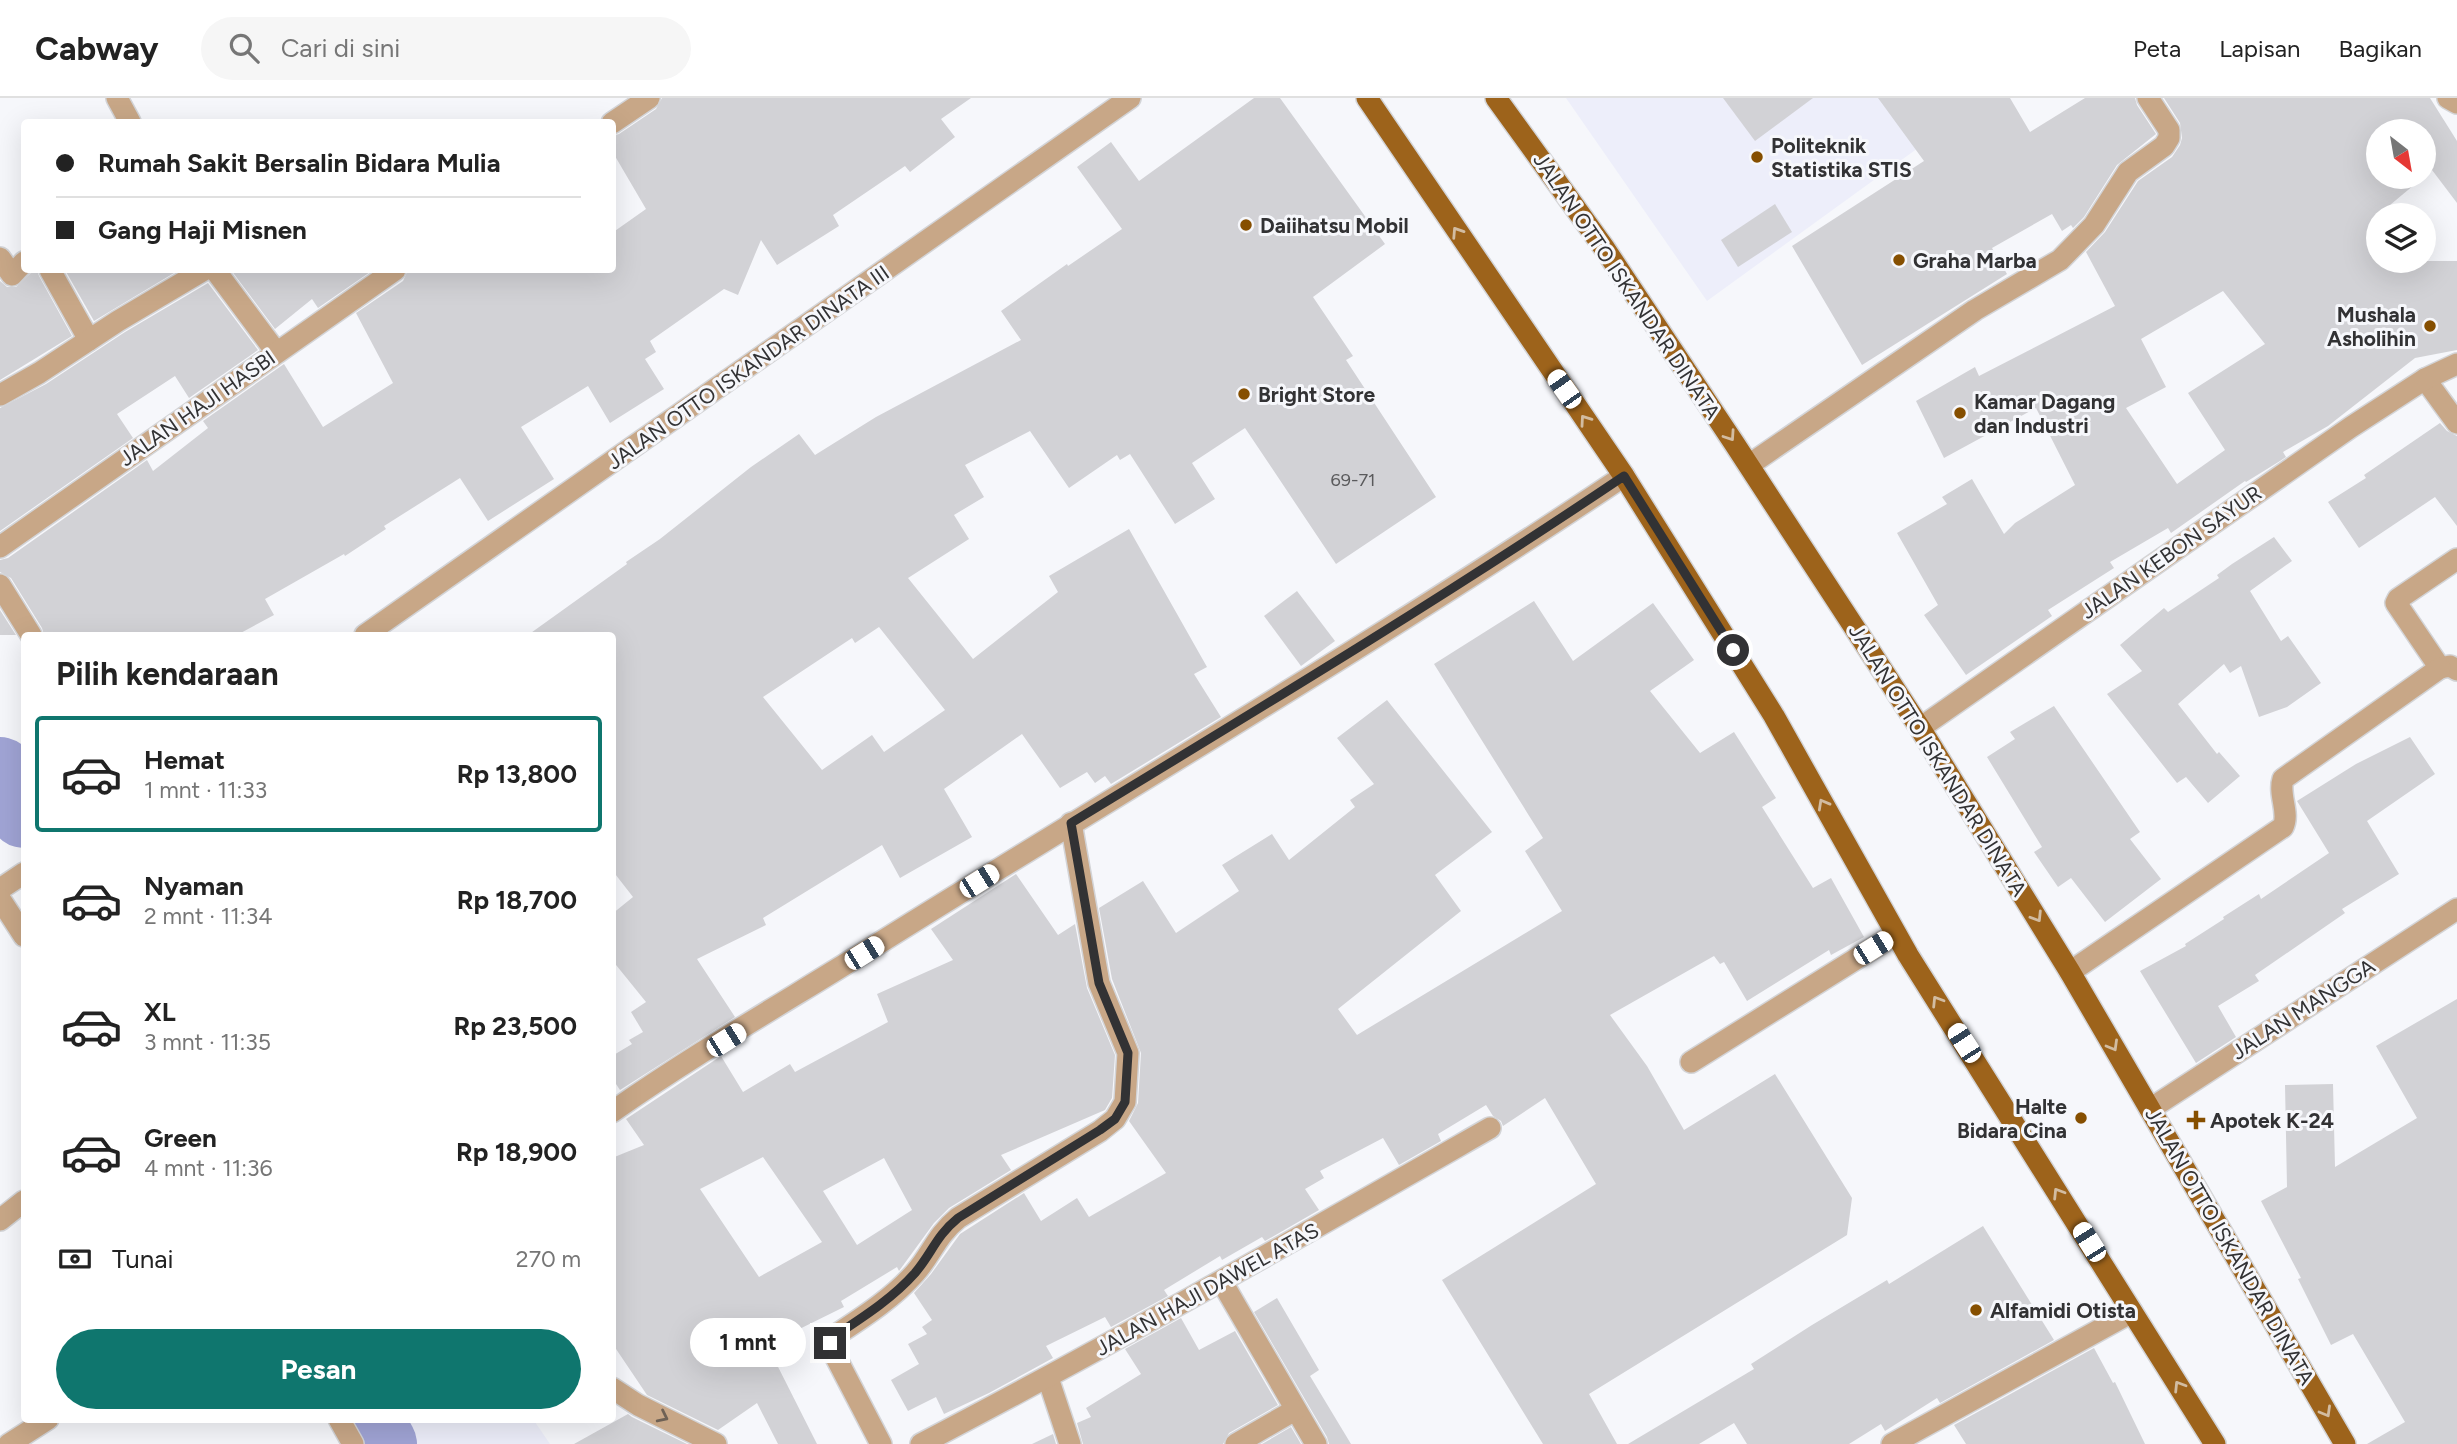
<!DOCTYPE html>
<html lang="id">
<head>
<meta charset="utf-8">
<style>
	body { margin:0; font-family:Figtree,sans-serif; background:#f6f6f6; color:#222; height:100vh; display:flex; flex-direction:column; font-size:26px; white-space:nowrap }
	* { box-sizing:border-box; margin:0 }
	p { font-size:23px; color:#767676 }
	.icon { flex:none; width:38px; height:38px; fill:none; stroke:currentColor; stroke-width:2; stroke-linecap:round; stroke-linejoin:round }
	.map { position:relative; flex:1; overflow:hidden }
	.sheet { position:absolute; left:21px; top:534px; width:595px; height:791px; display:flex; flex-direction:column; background:#fff; border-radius:7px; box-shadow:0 7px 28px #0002 }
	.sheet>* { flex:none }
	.guide { position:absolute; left:21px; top:21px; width:595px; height:154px; border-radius:7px; box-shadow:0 7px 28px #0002; display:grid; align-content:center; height:154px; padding:0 35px; background:#fff }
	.needle { width:46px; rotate:149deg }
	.buttons { position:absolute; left:2366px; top:21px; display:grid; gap:14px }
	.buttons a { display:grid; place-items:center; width:70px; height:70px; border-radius:50%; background:#fff; box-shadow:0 7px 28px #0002; font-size:35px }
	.end { position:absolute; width:32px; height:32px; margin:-16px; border:9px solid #323234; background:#fff; box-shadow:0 0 0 4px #fff }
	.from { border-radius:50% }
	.bubble { position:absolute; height:49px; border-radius:24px; background:#fff; box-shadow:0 7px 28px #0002; font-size:23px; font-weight:700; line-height:49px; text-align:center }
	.car { position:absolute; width:21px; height:42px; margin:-21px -10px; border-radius:9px; box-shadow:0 0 5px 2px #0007; background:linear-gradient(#fff 24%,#345 0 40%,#fff 0 76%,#345 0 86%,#fff 0) }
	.guide b { display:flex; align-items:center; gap:24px; height:66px; font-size:26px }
	.guide b+b { border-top:2px solid #e0e0e0 }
	.guide i { width:18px; height:18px; background:#222 }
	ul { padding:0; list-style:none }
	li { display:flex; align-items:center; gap:21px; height:116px; margin:0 14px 10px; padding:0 21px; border:4px solid transparent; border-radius:7px }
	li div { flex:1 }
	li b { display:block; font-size:26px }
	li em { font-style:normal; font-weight:700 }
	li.current { border-color:#0f766e }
	li>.icon { width:63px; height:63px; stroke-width:1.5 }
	h2 { padding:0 35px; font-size:32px; line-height:84px }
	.pay { display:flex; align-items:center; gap:18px; height:77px; padding:0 35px; font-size:26px }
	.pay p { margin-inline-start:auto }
	.cta { display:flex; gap:14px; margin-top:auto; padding:14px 35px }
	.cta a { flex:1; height:80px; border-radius:42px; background:#0f766e; color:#fff; font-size:28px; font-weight:700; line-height:80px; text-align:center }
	header { display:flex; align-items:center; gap:42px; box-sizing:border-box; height:98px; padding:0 35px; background:#fff; border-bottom:2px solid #e0e0e0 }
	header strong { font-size:33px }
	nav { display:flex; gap:38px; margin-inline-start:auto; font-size:24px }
	.search { width:490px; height:63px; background:#f6f6f6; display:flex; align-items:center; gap:18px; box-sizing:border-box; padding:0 24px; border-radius:38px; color:#767676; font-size:26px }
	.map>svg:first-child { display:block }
	.built { fill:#edeefa }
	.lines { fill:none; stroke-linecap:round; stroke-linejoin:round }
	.river { stroke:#a0a4d5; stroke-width:70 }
	.building { fill:#d2d2d6; fill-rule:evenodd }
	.minor-casing { stroke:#d3d4d7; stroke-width:24 }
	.major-casing { stroke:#d3d4d7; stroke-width:24 }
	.minor { stroke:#c8a787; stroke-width:21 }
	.major { stroke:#9d631b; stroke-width:21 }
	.oneway { stroke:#d2bca1 }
	.oneway2 { stroke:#6e6155 }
	.route { stroke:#323234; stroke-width:9 }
	.poi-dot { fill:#864f00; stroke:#f6f7fb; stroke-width:2.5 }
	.labels { text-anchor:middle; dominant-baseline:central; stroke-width:6; stroke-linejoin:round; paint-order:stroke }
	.number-label { font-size:18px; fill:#5a5a5c }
	.poi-label { font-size:21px; font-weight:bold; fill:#323234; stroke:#f6f7fb; text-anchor:start }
	.street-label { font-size:21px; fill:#323234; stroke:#f6f7fb }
</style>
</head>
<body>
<header>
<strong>Cabway</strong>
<div class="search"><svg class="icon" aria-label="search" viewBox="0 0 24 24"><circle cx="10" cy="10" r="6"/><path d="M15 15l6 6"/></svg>Cari di sini</div>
<nav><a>Peta</a><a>Lapisan</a><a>Bagikan</a></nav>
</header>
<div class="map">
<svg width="2457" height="1346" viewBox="0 0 2457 1346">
	<rect width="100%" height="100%" fill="#f6f7fb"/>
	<g class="built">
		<path d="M 1566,0 L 1987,0 L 1707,203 Z"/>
		<path d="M 392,1321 L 533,1321 L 550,1346 L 405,1346 Z"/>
	</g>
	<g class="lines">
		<g class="river">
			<path d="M 0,674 L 24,715"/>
			<path d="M 368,1321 L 382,1346"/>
		</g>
	</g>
	<g class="building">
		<path d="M 662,0 L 971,0 L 941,21 L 955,39 L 910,74 L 905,68 L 833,117 L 839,128 L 777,167 L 761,142 L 738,197 L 724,191 L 650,243 L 656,254 L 645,261 L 664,291 L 610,325 L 588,288 L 521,329 L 554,381 L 488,423 L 460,380 L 384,428 L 386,431 L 345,458 L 344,456 L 265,501 L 274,517 L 237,537 L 44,537 L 42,530 L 11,480 L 0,474 L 0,462 L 8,460 L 147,362 L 153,373 L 208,330 L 203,323 L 284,266 L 323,329 L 393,285 L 356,215 L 403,183 L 408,172 L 612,172 L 612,135 L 646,111 L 612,53 L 612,38 L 619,36 L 656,11 Z"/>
		<path d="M 1254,0 L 1280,0 L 1385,146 L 1313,199 L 1353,258 L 1346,262 L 1436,399 L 1336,466 L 1245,330 L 1192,365 L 1215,401 L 1175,426 L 1130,356 L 1120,362 L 1117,357 L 1069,390 L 1030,333 L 965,367 L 984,399 L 954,417 L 969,441 L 908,480 L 973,561 L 1058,494 L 1049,478 L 1129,431 L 1207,569 L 1194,576 L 1221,619 L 1111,686 L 1105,678 L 1095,685 L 1087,674 L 1060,690 L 1022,636 L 944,691 L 972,739 L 900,780 L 882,747 L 763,820 L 766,827 L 697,861 L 735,919 L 620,992 L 612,980 L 612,958 L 632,946 L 629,942 L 643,934 L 631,914 L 646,904 L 612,862 L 612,816 L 633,799 L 612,772 L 612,537 L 528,537 L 627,466 L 626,464 L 660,441 L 751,369 L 799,336 L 815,357 L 876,319 L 1021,242 L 1001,213 L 1067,166 L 1068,168 L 1122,131 L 1077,69 L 1111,44 L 1139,83 ZM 879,529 L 945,612 L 884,654 L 872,637 L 822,672 L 763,599 L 852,540 L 855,545 Z"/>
		<path d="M 1723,0 L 1813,0 L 1755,43 Z"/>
		<path d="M 1878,0 L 2010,0 L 2030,34 L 2085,0 L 2135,0 L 2137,7 L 2156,36 L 2117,67 L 2084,119 L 2073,130 L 2071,127 L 2062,133 L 2052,116 L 1992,150 L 2007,176 L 1862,267 L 1792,148 L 1924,63 Z"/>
		<path d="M 2164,0 L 2430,0 L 2457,43 L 2457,105 L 2432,72 L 2378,117 L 2378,163 L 2457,163 L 2457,252 L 2415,260 L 2328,328 L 2283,354 L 2286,359 L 2280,363 L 2246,384 L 2245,383 L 2171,435 L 2168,430 L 2110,464 L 2114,470 L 2048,512 L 2052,518 L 1966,577 L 1924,517 L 1938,507 L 1897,435 L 1947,406 L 1942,399 L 1972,381 L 2004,436 L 2015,425 L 2075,387 L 2036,310 L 1944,360 L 1916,303 L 1975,269 L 1979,278 L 2115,208 L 2086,154 L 2105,134 L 2138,83 L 2172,59 L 2180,47 L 2182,40 L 2180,25 ZM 2378,33 L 2424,33 L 2424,79 L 2378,79 ZM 2223,193 L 2265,246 L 2188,295 L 2225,352 L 2177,386 L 2126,310 L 2166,289 L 2141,241 Z"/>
		<path d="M 1775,106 L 1792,134 L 1738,169 L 1721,142 Z"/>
		<path d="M 34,172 L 37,172 L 39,178 L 72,238 L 0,282 L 0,183 L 7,189 L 16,189 Z"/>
		<path d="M 65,172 L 179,172 L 94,223 Z"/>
		<path d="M 231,172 L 373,172 L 318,210 L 312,201 L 275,231 Z"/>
		<path d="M 208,185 L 258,252 L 189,300 L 175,278 L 117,316 L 133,340 L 0,433 L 0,310 L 46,286 L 125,234 Z"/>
		<path d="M 2440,325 L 2447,333 L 2457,338 L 2457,428 L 2435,399 L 2359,450 L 2328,404 L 2366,380 L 2364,377 Z"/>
		<path d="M 2274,439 L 2292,463 L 2250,493 L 2281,543 L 2288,538 L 2321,585 L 2287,609 L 2259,619 L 2241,568 L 2230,575 L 2224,566 L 2178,606 L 2217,656 L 2219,654 L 2240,678 L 2208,705 L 2186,679 L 2177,685 L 2107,596 L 2142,573 L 2120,547 L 2164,510 L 2168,514 L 2219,480 L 2217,477 L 2232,466 Z"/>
		<path d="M 1297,493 L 1335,543 L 1301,568 L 1264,518 Z"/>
		<path d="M 1534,503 L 1573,563 L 1653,505 L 1694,562 L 1650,593 L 1700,655 L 1734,634 L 1776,700 L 1762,709 L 1813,790 L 1831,780 L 1864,839 L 1831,857 L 1829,852 L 1747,903 L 1724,864 L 1720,866 L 1714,858 L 1610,917 L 1647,968 L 1684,1032 L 1775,976 L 1852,1100 L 1847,1137 L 1589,1296 L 1617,1346 L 1543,1346 L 1442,1182 L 1596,1086 L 1545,1000 L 1503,1028 L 1501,1023 L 1493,1018 L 1486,1007 L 1438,1036 L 1441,1043 L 1399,1067 L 1383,1040 L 1320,1073 L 1324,1080 L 1305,1091 L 1319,1112 L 1265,1143 L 1262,1139 L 1222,1162 L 1220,1158 L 1164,1192 L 1168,1198 L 1111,1229 L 1105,1219 L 1046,1248 L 1053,1260 L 989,1295 L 944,1316 L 936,1299 L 908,1313 L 891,1282 L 919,1266 L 908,1246 L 927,1236 L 922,1229 L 932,1222 L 914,1195 L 931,1176 L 960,1136 L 1024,1095 L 1041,1123 L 1077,1100 L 1089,1119 L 1166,1075 L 1129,1023 L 1138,1005 L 1141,955 L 1112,881 L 1099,810 L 1143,783 L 1176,835 L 1239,793 L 1222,767 L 1272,736 L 1289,762 L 1355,709 L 1350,702 L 1374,686 L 1337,640 L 1387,602 L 1492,734 L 1435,777 L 1461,813 L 1338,911 L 1357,937 L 1562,813 L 1525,753 L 1543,740 L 1434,566 Z"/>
		<path d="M 0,512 L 16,537 L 0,537 Z"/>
		<path d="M 2054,608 L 2140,734 L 2130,741 L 2161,781 L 2105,824 L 2071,780 L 2058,789 L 2034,754 L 2042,749 L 1987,659 L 2015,641 L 2010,634 Z"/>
		<path d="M 2410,639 L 2435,676 L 2367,723 L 2399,776 L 2342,811 L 2345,815 L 2255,877 L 2259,883 L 2218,908 L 2236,939 L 2196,965 L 2140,873 L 2186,848 L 2185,846 L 2224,821 L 2223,819 L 2259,796 L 2261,801 L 2329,755 L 2297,703 L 2356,666 Z"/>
		<path d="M 1016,776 L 1058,837 L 1075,826 L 1087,890 L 1115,957 L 1112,1000 L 1105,1012 L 1001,1057 L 1011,1072 L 949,1110 L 934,1125 L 899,1173 L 897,1169 L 841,1203 L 844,1209 L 767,1247 L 817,1346 L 778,1346 L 757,1305 L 718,1332 L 647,1297 L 612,1245 L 612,1060 L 644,1047 L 626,1021 L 721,958 L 743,994 L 790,966 L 795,974 L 888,924 L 877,896 L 953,862 L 931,831 ZM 763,1059 L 822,1144 L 759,1179 L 700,1091 ZM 884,1060 L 912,1112 L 857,1147 L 823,1093 Z"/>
		<path d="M 2457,901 L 2457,1346 L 2367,1346 L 2405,1324 L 2353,1236 L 2331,1247 L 2298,1181 L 2301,1180 L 2261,1103 L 2287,1089 L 2285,987 L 2333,986 L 2335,1069 L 2417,1020 L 2376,948 Z"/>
		<path d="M 1983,1128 L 2054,1242 L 1940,1305 L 1937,1300 L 1885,1333 L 1881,1326 L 1849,1346 L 1747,1346 L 1734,1325 L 1699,1346 L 1628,1346 L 1754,1271 L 1751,1266 L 1812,1227 L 1887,1182 L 1889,1186 Z"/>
		<path d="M 1277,1200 L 1319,1272 L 1310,1278 L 1351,1346 L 1329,1346 L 1327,1339 L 1254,1214 Z"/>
		<path d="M 1181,1220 L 1199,1252 L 1235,1233 L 1278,1307 L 1229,1335 L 1223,1346 L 1083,1346 L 1077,1325 L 1091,1319 L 1086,1310 L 1141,1276 L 1125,1251 Z"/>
		<path d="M 2094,1250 L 2113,1285 L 2115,1284 L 2145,1346 L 1966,1346 L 1954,1327 Z"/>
		<path d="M 628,1316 L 632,1319 L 687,1346 L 574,1346 Z"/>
		<path d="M 1291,1329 L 1301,1346 L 1262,1346 Z"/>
		<path d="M 1053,1336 L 1056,1346 L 1032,1346 Z"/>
	</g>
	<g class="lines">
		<g class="minor-casing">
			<g id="minor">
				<path d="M 117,0 L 130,24"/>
				<path d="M 2448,0 L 2457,5"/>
				<path d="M 612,25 L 649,0"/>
				<path d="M 0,160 L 12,177 L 24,164"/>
				<path d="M 50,172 L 89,242"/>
				<path d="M 215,172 L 276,254"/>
				<path d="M 2425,281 L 2457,325"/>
				<path d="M 0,297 L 39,275 L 118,223 L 204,172"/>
				<path d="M 1749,367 L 1975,212 L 2060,162 L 2094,127 L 2128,74 L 2164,48 L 2169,40 L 2169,32 L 2148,0"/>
				<path d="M 0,449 L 395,172"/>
				<path d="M 2457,461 L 2398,501 L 2396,505 L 2440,570 L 2450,568 L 2457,572"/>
				<path d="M 0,487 L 31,537"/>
				<path d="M 365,537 L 1130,0"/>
				<path d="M 1920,630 L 2351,329 L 2425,281 L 2457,266"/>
				<path d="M 0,791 L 24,775"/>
				<path d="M 0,801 L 24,838"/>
				<path d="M 2070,874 L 2283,729 C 2290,715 2278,697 2283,681 L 2440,570"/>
				<path d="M 1691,964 L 1896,836"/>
				<path d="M 2150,1011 L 2457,811"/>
				<path d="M 612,1014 C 699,953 792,900 881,844 C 1129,689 1381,541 1624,378"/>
				<path d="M 0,1122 L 24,1103"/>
				<path d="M 1222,1184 L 1316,1346"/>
				<path d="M 1048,1280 L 1070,1346"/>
				<path d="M 612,1290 L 638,1307 L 716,1346"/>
				<path d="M 339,1321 L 353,1346"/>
				<path d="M 9,1346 L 48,1321"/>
				<path d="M 881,1346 L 831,1250 L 830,1241 C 860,1221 891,1202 915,1175 C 932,1156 936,1138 958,1120 L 1100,1033 L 1115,1021 L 1125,1004 L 1128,955 L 1099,885 L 1071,725"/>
				<path d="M 921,1346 C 1113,1246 1301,1138 1490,1030"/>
				<path d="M 1236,1346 L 1295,1312"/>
				<path d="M 1892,1346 L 2132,1214"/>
			</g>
		</g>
		<g class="major-casing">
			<g id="major">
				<path d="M 1367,0 L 1624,378 L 1774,618 L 1908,857 L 2215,1346"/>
				<path d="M 1496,0 L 1605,151 L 1734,345 L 1920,630 L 2070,874 L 2345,1346"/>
			</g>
		</g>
		<use href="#minor" class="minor"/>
		<use href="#major" class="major"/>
	</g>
	<defs><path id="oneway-chevron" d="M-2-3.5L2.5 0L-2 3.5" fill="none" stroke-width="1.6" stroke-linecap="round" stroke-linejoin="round" transform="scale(1.75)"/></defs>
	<g class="oneway">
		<use href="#oneway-chevron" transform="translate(1457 134) rotate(-123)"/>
		<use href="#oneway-chevron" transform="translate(1585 322) rotate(-125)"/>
		<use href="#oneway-chevron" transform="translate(1730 338) rotate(56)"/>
		<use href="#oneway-chevron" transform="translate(1823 706) rotate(-119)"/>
		<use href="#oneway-chevron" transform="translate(2037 819) rotate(58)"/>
		<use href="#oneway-chevron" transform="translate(1937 903) rotate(-122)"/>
		<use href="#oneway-chevron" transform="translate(2113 948) rotate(60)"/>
		<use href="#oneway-chevron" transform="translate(2058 1095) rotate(-122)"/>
		<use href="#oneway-chevron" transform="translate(2179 1288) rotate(-122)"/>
		<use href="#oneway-chevron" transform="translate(2326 1314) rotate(60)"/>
	</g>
	<use class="oneway2" href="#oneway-chevron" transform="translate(663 1319) rotate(26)"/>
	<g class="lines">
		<path class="route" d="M 830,1245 L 830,1241 C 860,1221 891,1202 915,1175 C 932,1155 936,1138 958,1120 L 1100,1032 L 1115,1021 L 1125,1004 L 1128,955 L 1099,885 L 1071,725 C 1257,612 1443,500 1624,378 L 1733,552"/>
	</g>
	<g class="poi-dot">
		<circle cx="1757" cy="59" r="7"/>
		<circle cx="1246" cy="127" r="7"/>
		<circle cx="1899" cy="162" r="7"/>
		<circle cx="2430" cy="228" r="7"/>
		<circle cx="1244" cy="296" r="7"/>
		<circle cx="1960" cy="315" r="7"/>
		<circle cx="2081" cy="1020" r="7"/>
		<path d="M2192.5 1011.5h7v7h7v7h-7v7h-7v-7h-7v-7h7z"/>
		<circle cx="1976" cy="1212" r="7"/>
	</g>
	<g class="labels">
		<g class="number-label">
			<text x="1353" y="382">69-71</text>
		</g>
		<g class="poi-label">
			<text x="1771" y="47">Politeknik<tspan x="1771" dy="24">Statistika STIS</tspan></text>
			<text x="1260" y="127">Daiihatsu Mobil</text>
			<text x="1913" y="162">Graha Marba</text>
			<text x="2416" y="216" text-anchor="end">Mushala<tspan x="2416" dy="24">Asholihin</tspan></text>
			<text x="1258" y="296">Bright Store</text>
			<text x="1974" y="303">Kamar Dagang<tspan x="1974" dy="24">dan Industri</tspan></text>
			<text x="2067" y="1008" text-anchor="end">Halte<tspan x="2067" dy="24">Bidara Cina</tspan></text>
			<text x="2210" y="1022">Apotek K-24</text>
			<text x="1990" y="1212">Alfamidi Otista</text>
		</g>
		<g class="street-label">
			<text transform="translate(1627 188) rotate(56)">JALAN OTTO ISKANDAR DINATA</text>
			<text transform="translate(748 269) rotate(-35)">JALAN OTTO ISKANDAR DINATA III</text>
			<text transform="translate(197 310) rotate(-35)">JALAN HAJI HASBI</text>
			<text transform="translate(2171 454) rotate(-35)">JALAN KEBON SAYUR</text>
			<text transform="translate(1938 662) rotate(58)">JALAN OTTO ISKANDAR DINATA</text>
			<text transform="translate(2303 911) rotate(-33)">JALAN MANGGA</text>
			<text transform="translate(2230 1148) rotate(60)">JALAN OTTO ISKANDAR DINATA</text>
			<text transform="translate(1207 1191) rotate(-29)">JALAN HAJI DAWEL ATAS</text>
		</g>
	</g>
</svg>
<div class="buttons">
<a><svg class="needle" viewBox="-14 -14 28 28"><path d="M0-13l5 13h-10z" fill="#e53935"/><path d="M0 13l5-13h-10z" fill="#767676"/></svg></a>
<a><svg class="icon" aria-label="layers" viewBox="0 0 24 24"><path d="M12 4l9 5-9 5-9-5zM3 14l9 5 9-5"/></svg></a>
</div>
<i class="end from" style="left:1733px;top:552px"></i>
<i class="end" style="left:830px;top:1245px"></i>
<div class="bubble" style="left:690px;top:1220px;width:116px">1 mnt</div>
<i class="car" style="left:1564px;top:291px;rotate:325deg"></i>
<i class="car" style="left:979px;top:783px;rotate:58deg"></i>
<i class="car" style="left:1873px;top:850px;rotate:58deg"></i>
<i class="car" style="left:864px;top:855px;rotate:58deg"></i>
<i class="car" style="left:726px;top:942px;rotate:58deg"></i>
<i class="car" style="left:1964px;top:945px;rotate:327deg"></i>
<i class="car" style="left:2089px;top:1144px;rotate:328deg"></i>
<div class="guide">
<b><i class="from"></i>Rumah Sakit Bersalin Bidara Mulia</b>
<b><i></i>Gang Haji Misnen</b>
</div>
<section class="sheet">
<h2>Pilih kendaraan</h2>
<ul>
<li class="current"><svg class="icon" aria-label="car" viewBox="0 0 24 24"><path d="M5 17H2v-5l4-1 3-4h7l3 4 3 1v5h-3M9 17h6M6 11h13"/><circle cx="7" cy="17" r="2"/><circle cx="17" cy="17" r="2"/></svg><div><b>Hemat</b><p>1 mnt · 11:33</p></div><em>Rp 13,800</em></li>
<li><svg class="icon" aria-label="car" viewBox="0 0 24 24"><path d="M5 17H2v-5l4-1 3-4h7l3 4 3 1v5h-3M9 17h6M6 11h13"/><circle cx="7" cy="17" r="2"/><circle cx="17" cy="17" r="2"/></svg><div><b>Nyaman</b><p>2 mnt · 11:34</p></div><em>Rp 18,700</em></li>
<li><svg class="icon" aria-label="car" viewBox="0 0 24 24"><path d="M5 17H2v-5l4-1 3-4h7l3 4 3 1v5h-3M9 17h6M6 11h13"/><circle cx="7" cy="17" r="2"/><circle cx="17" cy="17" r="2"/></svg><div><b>XL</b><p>3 mnt · 11:35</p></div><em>Rp 23,500</em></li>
<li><svg class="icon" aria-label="car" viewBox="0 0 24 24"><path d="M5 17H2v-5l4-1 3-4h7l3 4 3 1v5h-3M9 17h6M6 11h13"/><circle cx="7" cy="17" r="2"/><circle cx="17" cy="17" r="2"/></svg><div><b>Green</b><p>4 mnt · 11:36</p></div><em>Rp 18,900</em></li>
</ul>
<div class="pay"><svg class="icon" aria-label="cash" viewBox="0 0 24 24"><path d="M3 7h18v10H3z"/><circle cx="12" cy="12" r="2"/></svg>Tunai<p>270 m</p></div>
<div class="cta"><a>Pesan</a></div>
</section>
</div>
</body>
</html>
